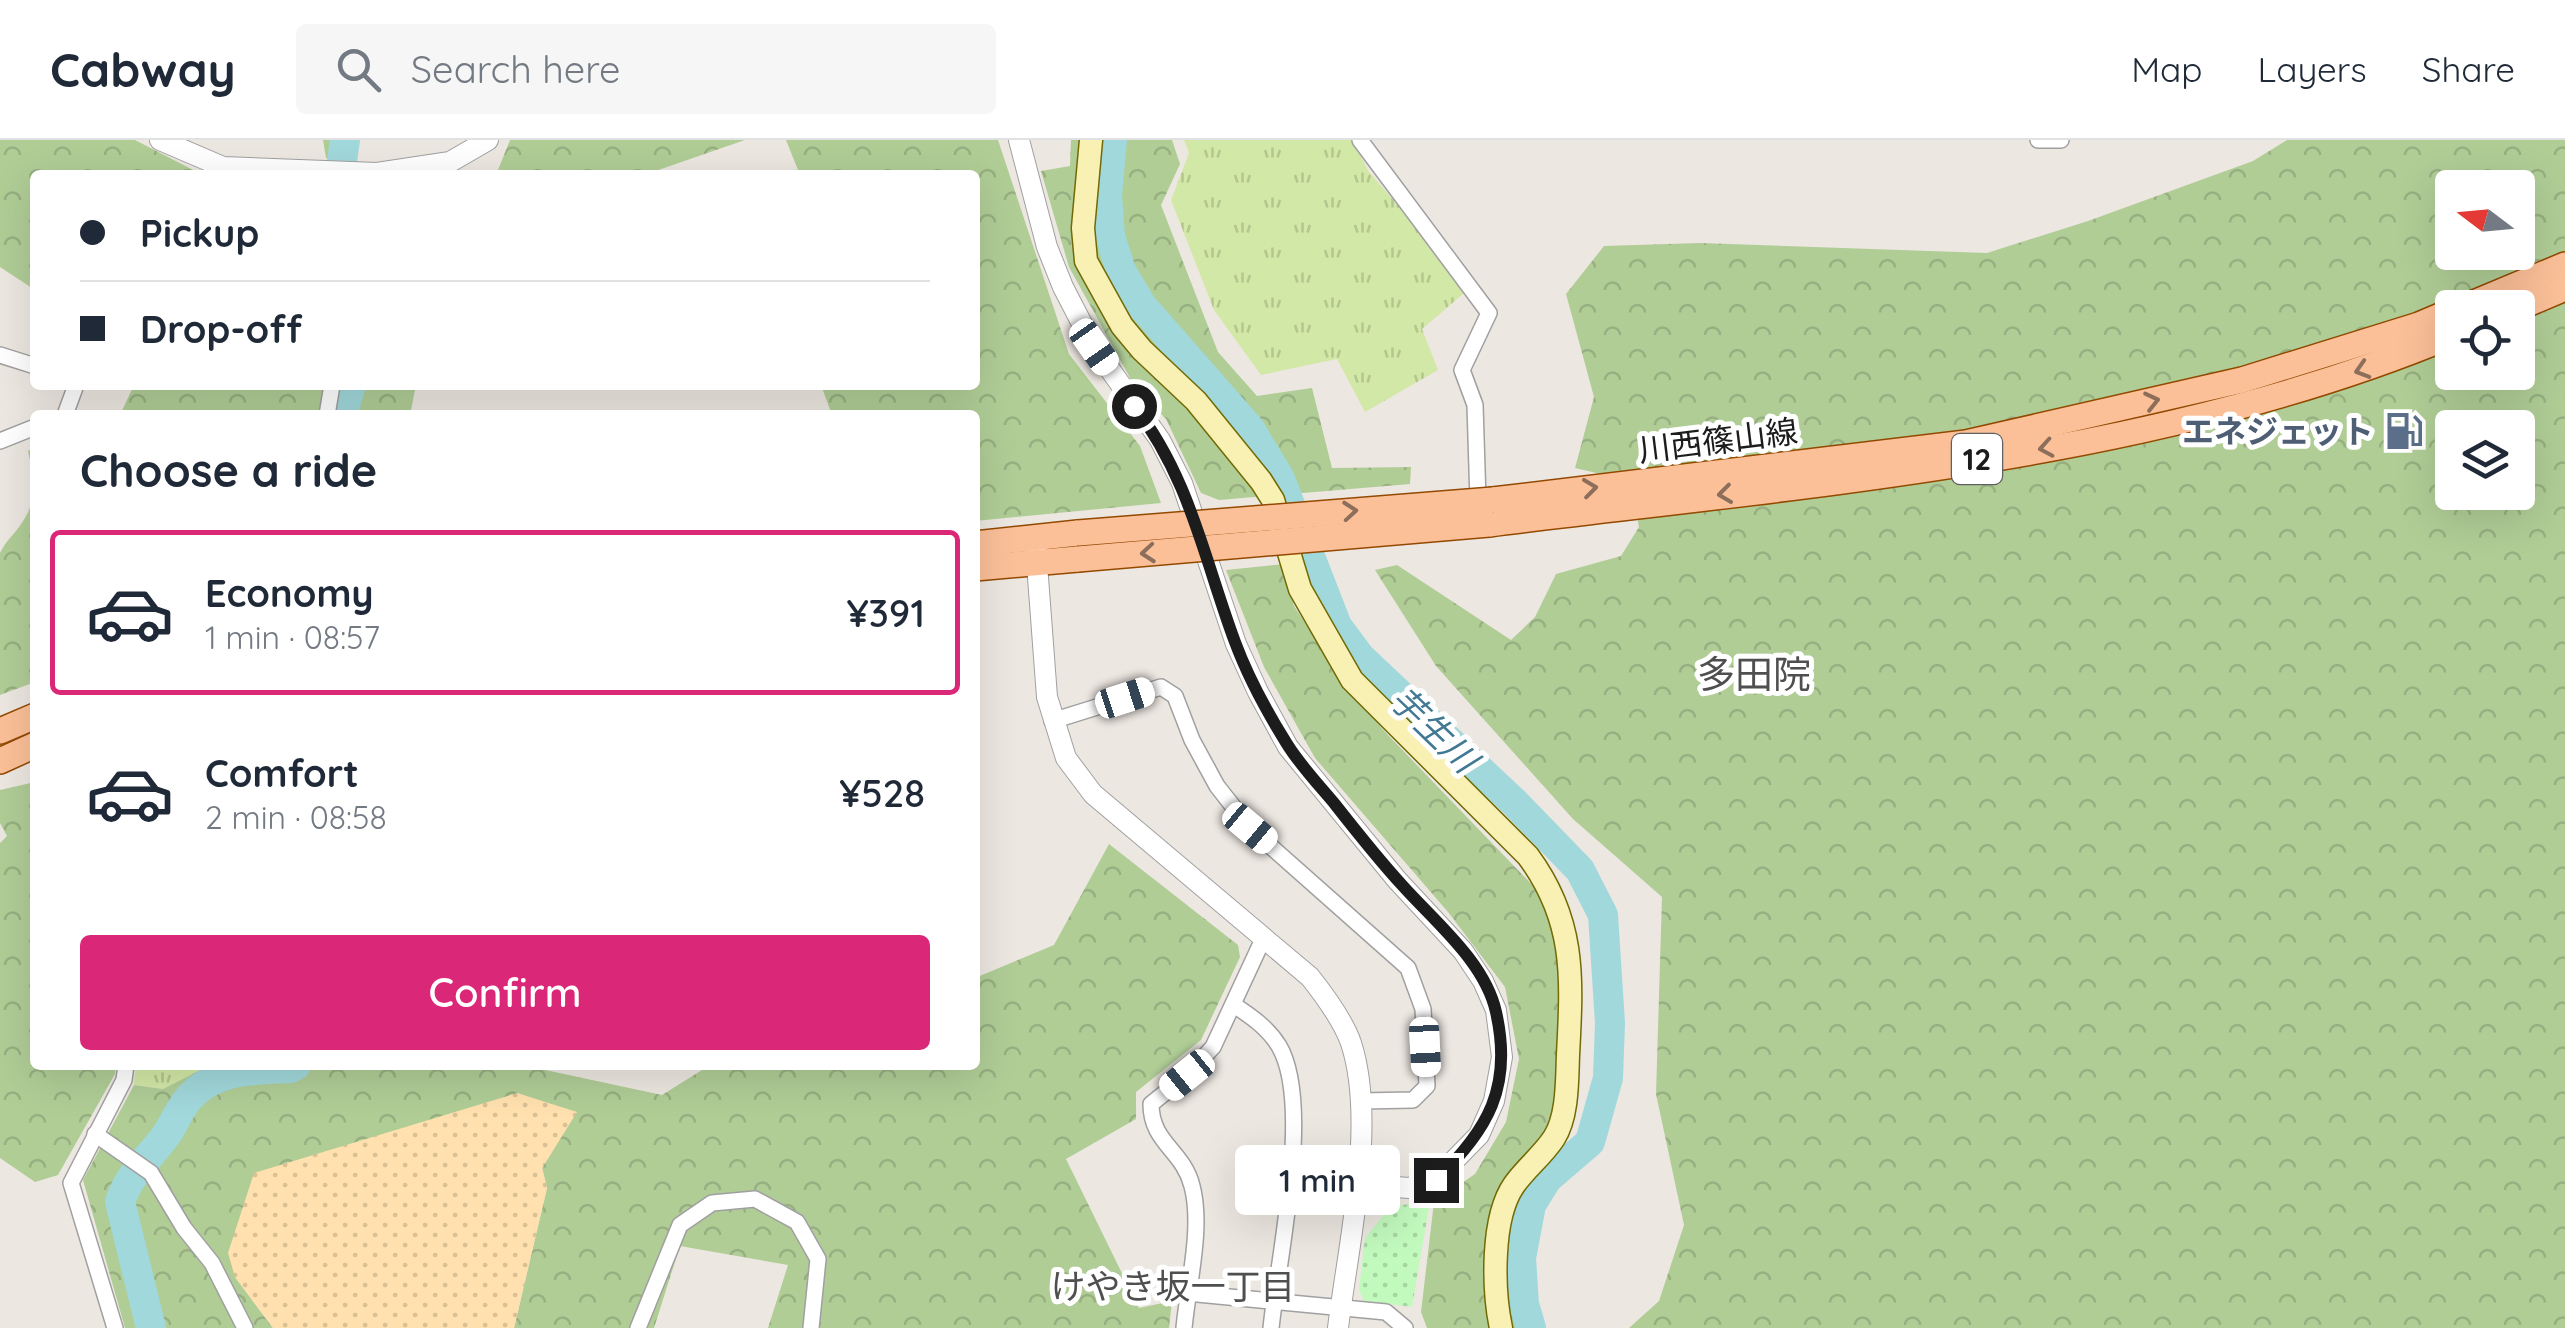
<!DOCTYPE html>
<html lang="en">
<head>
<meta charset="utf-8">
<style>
	body { margin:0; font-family:Quicksand,"Noto Sans JP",sans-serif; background:#f6f6f7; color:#1f2937; height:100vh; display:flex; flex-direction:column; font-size:38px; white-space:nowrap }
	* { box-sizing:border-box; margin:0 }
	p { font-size:32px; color:#747a83 }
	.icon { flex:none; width:55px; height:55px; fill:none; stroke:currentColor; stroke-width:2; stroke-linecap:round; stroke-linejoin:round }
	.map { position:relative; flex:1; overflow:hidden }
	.sheet { position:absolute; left:30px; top:270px; width:950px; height:660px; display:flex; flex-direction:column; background:#fff; border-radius:10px; box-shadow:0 10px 40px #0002 }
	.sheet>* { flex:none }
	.top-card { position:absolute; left:30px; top:30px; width:950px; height:220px; border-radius:10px; box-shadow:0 10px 40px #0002; display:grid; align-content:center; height:220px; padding:0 50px; background:#fff }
	.needle { width:65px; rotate:286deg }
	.controls { position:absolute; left:2435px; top:30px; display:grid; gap:20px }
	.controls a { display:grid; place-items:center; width:100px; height:100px; border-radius:10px; background:#fff; box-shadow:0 10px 40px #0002; font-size:50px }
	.end { position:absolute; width:45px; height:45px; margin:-22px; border:12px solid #1c1c1c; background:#fff; box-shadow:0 0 0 5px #fff }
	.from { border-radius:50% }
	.bubble { position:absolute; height:70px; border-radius:10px; background:#fff; box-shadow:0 10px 40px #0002; font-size:32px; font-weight:600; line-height:70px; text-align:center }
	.car { position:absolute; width:30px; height:60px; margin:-30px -15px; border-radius:12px; box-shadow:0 0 8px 2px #0007; background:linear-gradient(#fff 24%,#345 0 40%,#fff 0 76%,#345 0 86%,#fff 0) }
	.top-card b { display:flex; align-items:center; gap:35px; height:95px; font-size:38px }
	.top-card b+b { border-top:2px solid #e0e1e3 }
	.top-card i { width:25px; height:25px; background:#1f2937 }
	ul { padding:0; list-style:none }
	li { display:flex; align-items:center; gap:30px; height:165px; margin:0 20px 15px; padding:0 30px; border:5px solid transparent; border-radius:10px }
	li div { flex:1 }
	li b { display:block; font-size:38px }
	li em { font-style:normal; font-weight:600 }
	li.active { border-color:#db2777 }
	li>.icon { width:90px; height:90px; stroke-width:1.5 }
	h2 { padding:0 50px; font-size:45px; line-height:120px }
	.primary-button { display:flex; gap:20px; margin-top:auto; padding:20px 50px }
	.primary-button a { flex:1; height:115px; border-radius:10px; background:#db2777; color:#fff; font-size:40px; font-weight:600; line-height:115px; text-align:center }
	header { display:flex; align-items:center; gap:60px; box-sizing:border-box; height:140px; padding:0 50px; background:#fff; border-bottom:2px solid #e0e1e3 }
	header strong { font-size:48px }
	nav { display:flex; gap:55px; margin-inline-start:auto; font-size:35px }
	.search { width:700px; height:90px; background:#f6f6f7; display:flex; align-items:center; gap:25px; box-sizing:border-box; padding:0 35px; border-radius:10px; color:#747a83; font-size:38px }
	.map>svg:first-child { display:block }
	.grass { fill:url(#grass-tufts) }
	.forest { fill:url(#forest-crowns); fill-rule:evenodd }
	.sand { fill:url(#sand-dots) }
	.park { fill:url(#park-dots) }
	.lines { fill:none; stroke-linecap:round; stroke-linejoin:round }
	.river { stroke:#a1d8db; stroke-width:30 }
	.minor-casing { stroke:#a0a0a0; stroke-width:18 }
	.tertiary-casing { stroke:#a0a0a0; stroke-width:22 }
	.secondary-casing { stroke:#716a05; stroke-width:25 }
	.primary-casing { stroke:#934900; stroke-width:28 }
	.minor { stroke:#fff; stroke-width:15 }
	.tertiary { stroke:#fff; stroke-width:20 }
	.secondary { stroke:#f9f1b4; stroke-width:22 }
	.primary { stroke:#fbc098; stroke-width:25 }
	.primary-bridge-casing { stroke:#934900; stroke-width:28; stroke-linecap:butt }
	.primary-bridge { stroke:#fbc098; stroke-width:25 }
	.oneway { stroke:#8c6e5a }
	.route { stroke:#1c1c1c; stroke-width:12 }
	.labels { text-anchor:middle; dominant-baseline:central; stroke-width:10; stroke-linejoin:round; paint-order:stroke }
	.shield { fill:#fff; stroke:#606060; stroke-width:2.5 }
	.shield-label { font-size:30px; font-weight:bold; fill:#1c1c1c }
	.service-label { font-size:32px; font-weight:bold; fill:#4e5e75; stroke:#fff; text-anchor:end }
	.street-label { font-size:32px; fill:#1c1c1c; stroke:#fff }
	.water-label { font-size:35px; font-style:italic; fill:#417994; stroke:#fff }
	.neighbourhood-label { font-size:35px; fill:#4f4f4f; stroke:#fff }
	.quarter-label { font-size:38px; fill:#4f4f4f; stroke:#fff }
</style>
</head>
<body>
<header>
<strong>Cabway</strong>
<div class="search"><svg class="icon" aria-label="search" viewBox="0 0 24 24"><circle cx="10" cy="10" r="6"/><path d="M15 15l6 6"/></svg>Search here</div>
<nav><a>Map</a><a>Layers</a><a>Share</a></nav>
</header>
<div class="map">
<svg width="2565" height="1188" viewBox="0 0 2565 1188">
	<defs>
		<pattern id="grass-tufts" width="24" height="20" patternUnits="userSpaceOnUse" patternTransform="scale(2.5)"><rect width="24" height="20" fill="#d2e8a6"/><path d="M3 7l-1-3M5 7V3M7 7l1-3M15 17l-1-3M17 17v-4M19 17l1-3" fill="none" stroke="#b4c68e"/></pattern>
		<pattern id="forest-crowns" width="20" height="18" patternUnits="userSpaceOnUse" patternTransform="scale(2.5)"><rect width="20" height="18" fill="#b0cd96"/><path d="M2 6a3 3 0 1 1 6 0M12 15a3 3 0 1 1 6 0" fill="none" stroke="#97af81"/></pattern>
		<pattern id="sand-dots" width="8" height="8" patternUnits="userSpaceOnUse" patternTransform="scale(2.5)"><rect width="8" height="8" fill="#ffe0ae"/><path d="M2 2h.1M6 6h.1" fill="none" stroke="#dac095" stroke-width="1.8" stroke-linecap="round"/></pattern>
		<pattern id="park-dots" width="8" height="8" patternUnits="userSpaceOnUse" patternTransform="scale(2.5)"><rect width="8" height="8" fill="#c2f9bd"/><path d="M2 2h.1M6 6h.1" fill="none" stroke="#a6d5a2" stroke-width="1.8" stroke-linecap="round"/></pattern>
	</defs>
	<rect width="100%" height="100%" fill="#ede7e1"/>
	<g class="grass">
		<path d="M 1184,0 L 1352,0 L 1369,32 L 1470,148 L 1422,189 L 1438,230 L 1365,272 L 1337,219 L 1261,235 L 1214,170 L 1171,60 L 1189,13 Z"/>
		<path d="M 136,925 L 210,925 L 163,949 L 134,945 Z"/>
	</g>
	<g class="forest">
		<path d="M 0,0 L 135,0 L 203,35 L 35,35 L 35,150 L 0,127 Z"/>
		<path d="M 323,0 L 357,0 L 353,12 L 332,20 L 326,18 Z"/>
		<path d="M 510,0 L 745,0 L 644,35 L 496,35 Z"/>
		<path d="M 786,0 L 998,0 L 1069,214 L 1140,306 L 1161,363 L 975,381 L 975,275 L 832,275 L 821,245 L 975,245 L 975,35 L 800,35 Z"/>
		<path d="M 1071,0 L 1172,0 L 1180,24 L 1161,65 L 1218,212 L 1257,256 L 1312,248 L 1332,328 L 1411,327 L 1410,344 L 1219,360 L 1201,353 L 1166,279 L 1135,247 L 1069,127 L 1041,31 L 1070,26 Z"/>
		<path d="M 2287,0 L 2565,0 L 2565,1188 L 1629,1188 L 1659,1161 L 1684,1085 L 1656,954 L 1662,757 L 1573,679 L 1436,526 L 1375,430 L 1397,425 L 1511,500 L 1535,477 L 1556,434 L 1621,416 L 1639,387 L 1631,341 L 1575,328 L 1594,257 L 1566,154 L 1604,106 L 1700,103 L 1987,113 L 2088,81 L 2253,21 ZM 2452,48 L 2518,48 L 2518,112 L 2452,112 ZM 2452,168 L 2518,168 L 2518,232 L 2452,232 ZM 2452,288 L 2518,288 L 2518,352 L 2452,352 Z"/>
		<path d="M 134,245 L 416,245 L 410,275 L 120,275 Z"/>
		<path d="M 35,307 L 35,542 L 0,555 L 0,413 C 6,400 16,393 23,381 C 38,360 33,334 28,311 Z"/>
		<path d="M 1284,424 L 1294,466 L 1349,550 L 1387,594 L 1540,753 L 1560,809 L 1560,902 L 1556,927 L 1560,947 L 1550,988 L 1487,1128 L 1514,1156 L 1520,1188 L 1427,1188 L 1421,1172 L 1434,1062 L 1475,1034 L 1506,982 L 1519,919 L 1505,847 L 1448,772 L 1315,618 L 1264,527 L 1226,430 Z"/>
		<path d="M 35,642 L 35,925 L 116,925 L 115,934 L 58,1035 L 35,1042 L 0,1018 L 0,703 L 7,696 L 0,683 L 0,650 Z"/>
		<path d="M 1109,704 L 1238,805 L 1240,817 L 1201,900 L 1136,952 L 1136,979 L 1066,1019 L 1139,1168 L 1172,1161 L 1169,1188 L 768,1188 L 788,1125 L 680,1106 L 654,1188 L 514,1188 L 547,1048 L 542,1028 L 576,973 L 517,953 L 235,1137 L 273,1188 L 125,1188 L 83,1040 L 134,945 L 163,949 L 210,925 L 522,925 L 662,955 L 710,925 L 975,925 L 975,838 L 1054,805 Z"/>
	</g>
	<path class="sand" d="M 517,953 L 577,972 L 542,1028 L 547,1048 L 514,1188 L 273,1188 L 235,1137 L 228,1113 L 254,1033 Z"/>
	<path class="park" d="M 1430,1062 L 1412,1167 L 1364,1161 L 1359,1150 L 1365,1098 L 1391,1066 Z"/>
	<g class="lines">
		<g class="river">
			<path d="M 1112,0 L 1107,55 L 1110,96 L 1121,131 L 1142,166 L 1250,289 L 1280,339 L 1337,486 L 1360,517 L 1515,663 L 1580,730 L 1603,775 L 1610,883 L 1608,938 L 1590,1002 L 1547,1039 L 1531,1065 L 1521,1118 L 1524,1164 L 1531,1188"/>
			<path d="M 340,35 L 345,0"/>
			<path d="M 342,275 L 351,245"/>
			<path d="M 151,1188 L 120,1062 C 128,1036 148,1019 164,998 C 174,985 179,969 189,958 C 216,928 255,930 291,928 L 296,925"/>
		</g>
		<g class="minor-casing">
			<g id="minor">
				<path d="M 1360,0 L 1489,173 L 1462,230 L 1475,265 L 1478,361"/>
				<path d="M 2038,0 L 2061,0"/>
				<path d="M 0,215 L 35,226"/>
				<path d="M 65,275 L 76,245"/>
				<path d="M 327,275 L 332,245"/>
				<path d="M 0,301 L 35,287"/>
				<path d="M 1052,581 L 1161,547 L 1175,556 L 1192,600 L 1217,646 L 1250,688 L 1408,828 L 1423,869 L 1427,946 L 1413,960 L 1361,961"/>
				<path d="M 1234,865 C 1252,877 1268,888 1279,906 C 1313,964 1278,1119 1271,1188"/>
				<path d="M 95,994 L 151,1033 L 184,1088 L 212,1123 L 245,1188"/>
				<path d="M 1187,1153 L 1386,1172 L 1405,1188"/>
				<path d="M 115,1188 L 71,1043 L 124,940 L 126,925"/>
				<path d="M 638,1188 L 680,1085 L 712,1063 L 755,1059 L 797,1082 L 818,1119 L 811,1188"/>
				<path d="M 1184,1188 C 1188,1145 1203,1087 1192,1046 C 1183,1010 1151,1003 1151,964 L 1187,935 L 1213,907 L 1264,797"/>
			</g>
		</g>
		<g class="tertiary-casing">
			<g id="tertiary">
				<path d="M 160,0 L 223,27 L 377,33 L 450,22 L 488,0"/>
				<path d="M 1019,0 L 1047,107 L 1063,147 L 1094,207 L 1160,300 L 1182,343 L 1236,504 L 1258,552 L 1288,607 L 1397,740 L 1463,811 L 1483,841 L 1496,870 L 1502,917 L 1494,961 L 1479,995 L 1435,1040 L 1409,1048 L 1356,1044"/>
				<path d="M 1036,411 L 1047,557 L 1066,618 L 1093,654 L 1310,837 C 1325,856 1343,880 1351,903 C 1377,983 1348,1105 1338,1188"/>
			</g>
		</g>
		<g class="secondary-casing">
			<path id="secondary" d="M 1091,0 L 1083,88 L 1086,121 L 1122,186 L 1142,210 L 1196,261 L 1261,341 L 1273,360 L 1300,449 L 1352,540 L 1528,716 C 1576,781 1572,838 1568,915 C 1567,940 1568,976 1554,998 C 1543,1015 1526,1028 1514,1045 C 1491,1078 1493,1150 1501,1188"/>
		</g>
		<g class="primary-casing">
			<g id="primary">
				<path d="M 2462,168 L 2565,125"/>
				<path d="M 2518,168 L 2565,148"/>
				<path d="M 1493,360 L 1966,303 L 2242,240 L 2419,185 L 2452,171"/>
				<path d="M 1489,384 C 1806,344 2156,319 2452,195"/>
				<path d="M 975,404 L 1078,393"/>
				<path d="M 975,428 L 1078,419"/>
				<path d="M 0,591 L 35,576"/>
				<path d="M 0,621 L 35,605"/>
			</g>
		</g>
		<use href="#minor" class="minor"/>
		<use href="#tertiary" class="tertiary"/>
		<use href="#secondary" class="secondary"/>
		<use href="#primary" class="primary"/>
		<g class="primary-bridge-casing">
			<g id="primary-bridge">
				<path d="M 1078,393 L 1493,360"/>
				<path d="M 1078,419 L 1489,384"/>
			</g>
		</g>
		<use href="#primary-bridge" class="primary-bridge"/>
	</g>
	<defs><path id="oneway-chevron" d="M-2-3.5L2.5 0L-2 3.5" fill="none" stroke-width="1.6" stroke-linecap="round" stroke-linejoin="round" transform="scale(2.5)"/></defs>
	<g class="oneway">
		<use href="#oneway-chevron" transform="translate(2362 230) rotate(163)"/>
		<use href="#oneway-chevron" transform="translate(2152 261) rotate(-13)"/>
		<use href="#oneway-chevron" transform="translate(2046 308) rotate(170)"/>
		<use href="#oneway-chevron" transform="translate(1590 348) rotate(-7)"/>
		<use href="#oneway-chevron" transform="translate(1725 354) rotate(173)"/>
		<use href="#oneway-chevron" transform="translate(1350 371) rotate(-5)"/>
		<use href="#oneway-chevron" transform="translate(1148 413) rotate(175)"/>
	</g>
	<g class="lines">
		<path class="route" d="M 1134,266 C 1190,338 1204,419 1235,502 C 1248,537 1267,572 1287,604 C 1300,625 1318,644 1334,663 C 1356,691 1378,719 1402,745 C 1435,782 1485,822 1496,872 C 1513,947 1488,990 1436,1040"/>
	</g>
	<defs>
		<g id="fuel-bare" transform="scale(3)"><path d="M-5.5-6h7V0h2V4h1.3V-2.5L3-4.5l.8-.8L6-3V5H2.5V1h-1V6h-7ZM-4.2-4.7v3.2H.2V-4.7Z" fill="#5c6f8a" stroke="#fff" stroke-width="2.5" paint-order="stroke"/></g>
	</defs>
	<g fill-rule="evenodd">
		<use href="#fuel-bare" x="2404" y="291"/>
	</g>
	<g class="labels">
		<rect class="shield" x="1952" y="294" width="50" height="50" rx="8"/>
		<g class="shield-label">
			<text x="1977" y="319">12</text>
		</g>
		<g class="service-label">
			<text x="2374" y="291">エネジェット</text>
		</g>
		<g class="street-label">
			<text transform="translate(1718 300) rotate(-7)">川西篠山線</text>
		</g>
		<g class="water-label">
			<text transform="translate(1434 589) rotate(44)">芋生川</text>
		</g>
		<g class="neighbourhood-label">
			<text x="1173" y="1146">けやき坂一丁目</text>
		</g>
		<g class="quarter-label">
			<text x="1754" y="534">多田院</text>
		</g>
	</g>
</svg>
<div class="controls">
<a><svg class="needle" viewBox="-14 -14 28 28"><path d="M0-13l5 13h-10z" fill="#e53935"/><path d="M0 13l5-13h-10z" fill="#747a83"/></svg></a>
<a><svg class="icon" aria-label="locate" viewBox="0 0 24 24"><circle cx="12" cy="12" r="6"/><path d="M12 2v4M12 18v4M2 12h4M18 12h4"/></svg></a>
<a><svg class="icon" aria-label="layers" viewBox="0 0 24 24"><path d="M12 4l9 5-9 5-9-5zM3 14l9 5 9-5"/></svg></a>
</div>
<i class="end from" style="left:1134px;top:266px"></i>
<i class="end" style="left:1436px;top:1040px"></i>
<div class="bubble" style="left:1235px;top:1005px;width:165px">1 min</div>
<i class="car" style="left:1094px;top:207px;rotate:145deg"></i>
<i class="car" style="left:1125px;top:558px;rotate:72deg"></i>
<i class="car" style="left:1250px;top:688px;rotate:130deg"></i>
<i class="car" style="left:1425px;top:907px;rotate:177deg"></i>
<i class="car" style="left:1187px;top:935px;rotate:231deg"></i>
<div class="top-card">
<b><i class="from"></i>Pickup</b>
<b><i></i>Drop-off</b>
</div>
<section class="sheet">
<h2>Choose a ride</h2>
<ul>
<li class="active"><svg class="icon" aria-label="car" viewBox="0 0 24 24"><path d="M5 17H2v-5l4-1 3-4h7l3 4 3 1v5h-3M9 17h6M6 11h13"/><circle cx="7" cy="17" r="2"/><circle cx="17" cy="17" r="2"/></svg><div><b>Economy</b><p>1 min · 08:57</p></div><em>¥391</em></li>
<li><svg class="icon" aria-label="car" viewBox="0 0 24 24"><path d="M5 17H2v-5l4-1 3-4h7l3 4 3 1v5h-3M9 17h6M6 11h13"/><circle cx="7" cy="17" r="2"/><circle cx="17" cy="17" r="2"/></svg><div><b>Comfort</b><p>2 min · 08:58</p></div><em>¥528</em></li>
</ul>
<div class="primary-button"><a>Confirm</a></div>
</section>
</div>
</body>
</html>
